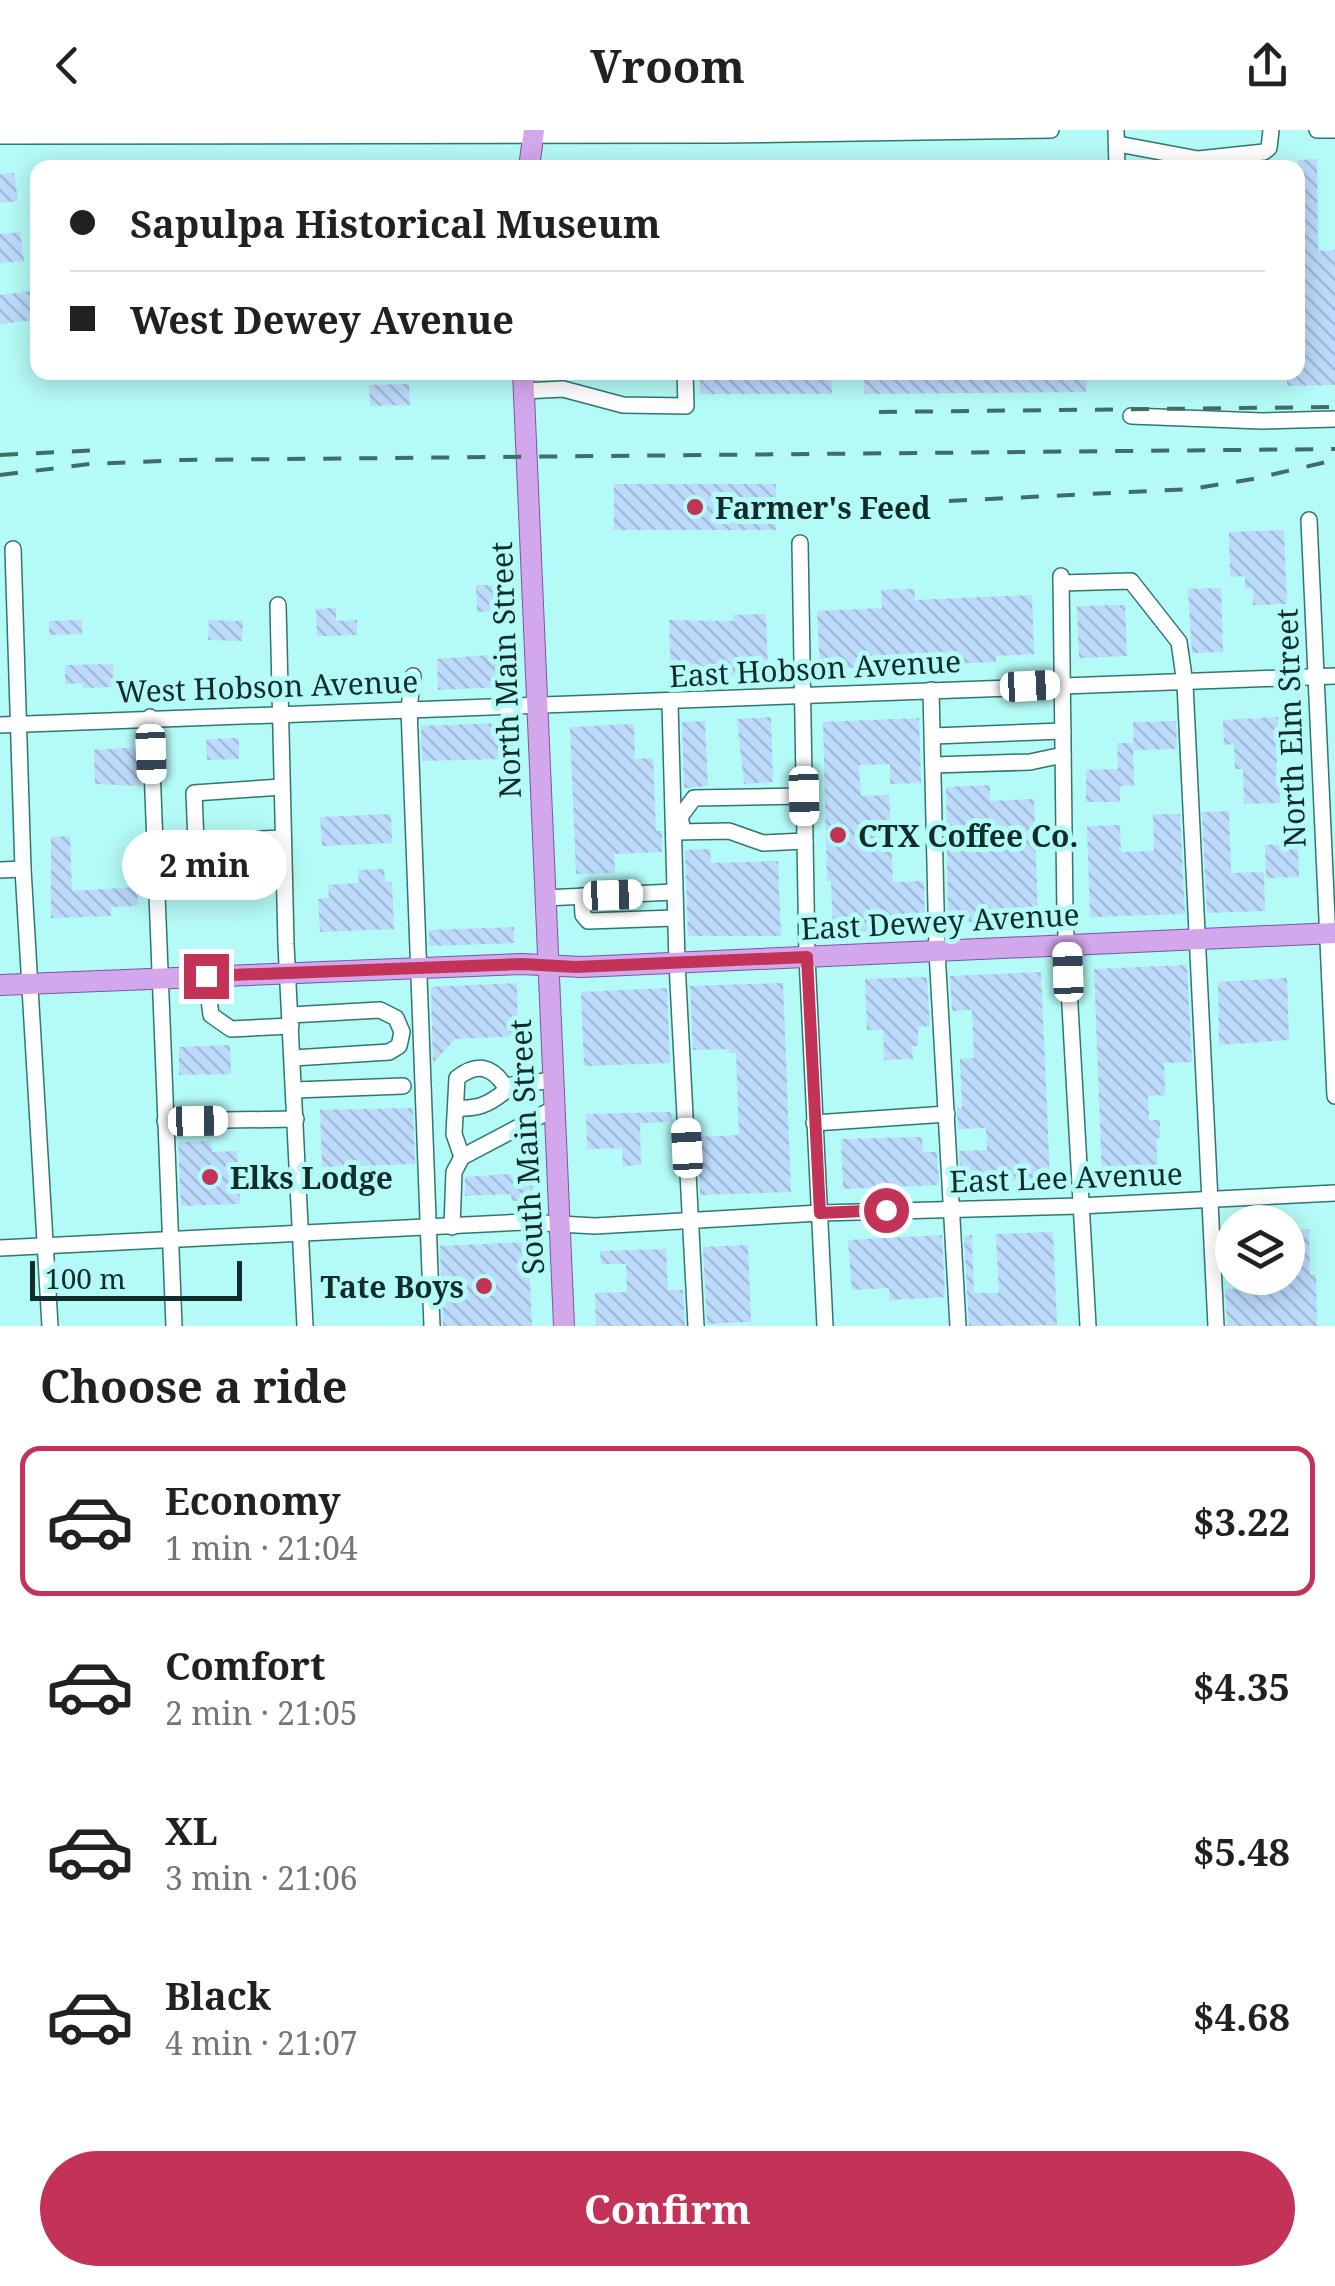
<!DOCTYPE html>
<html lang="en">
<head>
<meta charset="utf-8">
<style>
	body { margin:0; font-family:"Noto Serif",serif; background:#f6f6f6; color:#202124; height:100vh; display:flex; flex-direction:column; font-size:38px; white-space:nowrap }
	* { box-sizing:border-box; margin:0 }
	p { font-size:32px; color:#757577 }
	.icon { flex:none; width:55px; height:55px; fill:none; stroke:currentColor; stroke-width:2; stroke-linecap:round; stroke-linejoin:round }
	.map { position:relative; height:1196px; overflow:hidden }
	.drawer { display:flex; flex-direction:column; background:#fff; flex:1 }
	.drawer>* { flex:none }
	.banner { position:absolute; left:30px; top:30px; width:1275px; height:220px; border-radius:20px; box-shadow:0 5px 25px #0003; display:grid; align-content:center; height:220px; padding:0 40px; background:#fff }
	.fabs { position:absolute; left:1215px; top:1075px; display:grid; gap:20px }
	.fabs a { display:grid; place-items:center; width:90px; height:90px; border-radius:50%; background:#fff; box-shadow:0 5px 25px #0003; font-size:50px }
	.scale { position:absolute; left:30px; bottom:25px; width:212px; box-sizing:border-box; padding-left:10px; border:5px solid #102d2c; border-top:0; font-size:28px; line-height:35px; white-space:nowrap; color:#102d2c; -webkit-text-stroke:8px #b4faf6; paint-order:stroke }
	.end { position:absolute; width:45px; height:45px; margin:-22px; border:12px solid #c33357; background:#fff; box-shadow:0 0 0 5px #fff }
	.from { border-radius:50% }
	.bubble { position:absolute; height:70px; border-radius:35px; background:#fff; box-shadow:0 5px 25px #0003; font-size:32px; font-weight:700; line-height:70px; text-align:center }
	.car { position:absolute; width:30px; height:60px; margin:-30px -15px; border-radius:12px; box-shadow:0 0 8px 2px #0007; background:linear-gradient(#fff 24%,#345 0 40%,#fff 0 76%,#345 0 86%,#fff 0) }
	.banner b { display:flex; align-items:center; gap:35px; height:95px; font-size:38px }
	.banner b+b { border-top:2px solid #e0e0e0 }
	.banner i { width:25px; height:25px; background:#202124 }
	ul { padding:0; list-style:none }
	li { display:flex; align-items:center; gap:30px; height:150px; margin:0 20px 15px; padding:0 20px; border:5px solid transparent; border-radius:20px }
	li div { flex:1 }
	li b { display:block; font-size:38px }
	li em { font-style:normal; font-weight:700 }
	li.selected { border-color:#c33357 }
	li>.icon { width:90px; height:90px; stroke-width:1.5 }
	h2 { padding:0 40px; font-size:45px; line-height:120px }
	.cta { display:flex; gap:20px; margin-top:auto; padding:20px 40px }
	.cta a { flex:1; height:115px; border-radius:60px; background:#c33357; color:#fff; font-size:40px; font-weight:700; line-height:115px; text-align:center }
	header { display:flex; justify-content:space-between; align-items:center; height:130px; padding:0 40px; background:#fff; font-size:45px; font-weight:700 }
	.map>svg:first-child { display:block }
	.building { fill:url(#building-back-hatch) }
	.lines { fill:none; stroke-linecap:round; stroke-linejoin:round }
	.minor-casing { stroke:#307672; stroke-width:18 }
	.major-casing { stroke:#7b57a1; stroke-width:22 }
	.minor { stroke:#fff; stroke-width:15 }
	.major { stroke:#d3a7ec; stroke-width:20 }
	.rail { stroke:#426c6a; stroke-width:4; stroke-dasharray:18 18; stroke-linecap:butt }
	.route { stroke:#c33357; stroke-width:12 }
	.poi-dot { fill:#c33357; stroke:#b4faf6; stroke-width:4 }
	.labels { text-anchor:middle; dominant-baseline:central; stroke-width:10; stroke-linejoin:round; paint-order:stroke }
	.poi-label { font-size:30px; font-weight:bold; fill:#102d2c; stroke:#b4faf6; text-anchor:start }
	.street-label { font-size:30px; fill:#102d2c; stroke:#b4faf6 }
</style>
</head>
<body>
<header><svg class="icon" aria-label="back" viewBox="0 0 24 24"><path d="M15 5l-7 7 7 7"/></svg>Vroom<svg class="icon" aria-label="share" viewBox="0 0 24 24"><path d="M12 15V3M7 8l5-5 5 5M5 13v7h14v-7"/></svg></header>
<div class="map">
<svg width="1335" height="1196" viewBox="0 0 1335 1196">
	<defs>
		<pattern id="building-back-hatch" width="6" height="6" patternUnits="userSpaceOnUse" patternTransform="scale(2.5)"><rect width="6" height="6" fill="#bcdafb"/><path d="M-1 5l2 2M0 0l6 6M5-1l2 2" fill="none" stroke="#a1bbd7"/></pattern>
	</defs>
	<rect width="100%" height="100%" fill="#b4faf6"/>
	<g class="building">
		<path d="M 1317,29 L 1318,121 L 1335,120 L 1335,255 L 1287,256 L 1287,242 L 1298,242 L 1298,30 Z"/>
		<path d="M 14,43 L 18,71 L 0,73 L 0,44 Z"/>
		<path d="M 20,102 L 24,131 L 0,133 L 0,104 Z"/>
		<path d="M 30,161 L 34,190 L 0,194 L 0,165 Z"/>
		<path d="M 700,242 L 831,242 L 832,264 L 700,264 Z"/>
		<path d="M 864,242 L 1086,242 L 1086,262 L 864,264 Z"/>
		<path d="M 409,254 L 410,275 L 370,276 L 369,255 Z"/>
		<rect x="614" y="354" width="162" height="46"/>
		<path d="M 1284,400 L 1287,474 L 1253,475 L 1253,458 L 1245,459 L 1245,446 L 1230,447 L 1229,402 Z"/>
		<path d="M 476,455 L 496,455 L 497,481 L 477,482 Z"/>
		<path d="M 1221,458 L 1223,522 L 1192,523 L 1188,459 Z"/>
		<path d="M 914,459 L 915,470 L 1032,465 L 1034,524 L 996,526 L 996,532 L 820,539 L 817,481 L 882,478 L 881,460 Z"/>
		<path d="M 1125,475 L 1127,526 L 1079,528 L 1077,476 Z"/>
		<path d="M 336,478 L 336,491 L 357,490 L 357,505 L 317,506 L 316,479 Z"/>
		<path d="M 766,484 L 768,544 L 671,546 L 669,490 L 733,491 L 733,485 Z"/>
		<path d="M 82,490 L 82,504 L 49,505 L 49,491 Z"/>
		<path d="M 209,490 L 243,491 L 242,511 L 208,510 Z"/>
		<path d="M 502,524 L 503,557 L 438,560 L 437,529 Z"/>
		<path d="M 113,534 L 114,557 L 83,558 L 83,553 L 65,554 L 65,535 Z"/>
		<path d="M 771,587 L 773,652 L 744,654 L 737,589 Z"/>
		<path d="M 1278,587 L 1276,651 L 1279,650 L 1280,673 L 1244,674 L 1243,639 L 1235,639 L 1234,614 L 1224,615 L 1223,590 Z"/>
		<path d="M 919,588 L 921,653 L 890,654 L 890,634 L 859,635 L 861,666 L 889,665 L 893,752 L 924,751 L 925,799 L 833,803 L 831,751 L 827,751 L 823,592 Z"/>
		<path d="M 705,591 L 708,656 L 684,658 L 682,592 Z"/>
		<path d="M 1176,591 L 1177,619 L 1134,620 L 1133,592 Z"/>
		<path d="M 503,593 L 504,629 L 422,631 L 421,596 Z"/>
		<path d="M 634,594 L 635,629 L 653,628 L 656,701 L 662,701 L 662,722 L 614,724 L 615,743 L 576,744 L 570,597 Z"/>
		<path d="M 239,608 L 239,629 L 207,630 L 206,609 Z"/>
		<path d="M 1117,613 L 1133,613 L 1134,656 L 1120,656 L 1120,672 L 1086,672 L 1086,640 L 1118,639 Z"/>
		<path d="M 140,617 L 141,656 L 95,654 L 94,620 Z"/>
		<path d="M 990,655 L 990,671 L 1034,669 L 1038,790 L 948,793 L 946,657 Z"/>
		<path d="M 1229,681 L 1231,743 L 1264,742 L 1265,781 L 1207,783 L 1202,682 Z"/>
		<path d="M 391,684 L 392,713 L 322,716 L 320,687 Z"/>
		<path d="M 1153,684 L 1180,684 L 1185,784 L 1090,787 L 1087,696 L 1120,695 L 1121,722 L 1154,721 Z"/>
		<path d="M 70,706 L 72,761 L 137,757 L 138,776 L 111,777 L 111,786 L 51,788 L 51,707 Z"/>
		<path d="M 1298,714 L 1299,747 L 1266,748 L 1265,715 Z"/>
		<path d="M 710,719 L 711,733 L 778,731 L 781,806 L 688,806 L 685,720 Z"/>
		<path d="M 225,737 L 225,741 L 245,740 L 246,761 L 209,762 L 208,738 Z"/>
		<path d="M 384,739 L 385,752 L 392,752 L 394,799 L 320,802 L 318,769 L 329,768 L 328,755 L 359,753 L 358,740 Z"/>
		<path d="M 514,797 L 514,813 L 429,816 L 429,800 Z"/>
		<path d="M 1187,835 L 1192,932 L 1164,933 L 1165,965 L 1148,966 L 1149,990 L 1160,990 L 1160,1008 L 1156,1008 L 1158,1044 L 1102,1046 L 1094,839 Z"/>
		<path d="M 1041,842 L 1050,1049 L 961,1053 L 959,1021 L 987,1020 L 986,998 L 958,999 L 957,978 L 962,978 L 960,929 L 974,928 L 972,880 L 952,881 L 950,846 Z"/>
		<path d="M 927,847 L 930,896 L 918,897 L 918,916 L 912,916 L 913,929 L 884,930 L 883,900 L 867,900 L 865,849 Z"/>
		<path d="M 1287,848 L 1289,910 L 1219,915 L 1218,852 Z"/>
		<path d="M 517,853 L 518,906 L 455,909 L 433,933 L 431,857 Z"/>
		<path d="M 783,853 L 791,1062 L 700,1065 L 697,1007 L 739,1005 L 736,923 L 729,923 L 729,919 L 693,920 L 690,856 Z"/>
		<path d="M 667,858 L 670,933 L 584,936 L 581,862 Z"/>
		<path d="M 230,915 L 231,944 L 179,945 L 179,917 Z"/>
		<path d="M 413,978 L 415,1034 L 322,1037 L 320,980 Z"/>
		<path d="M 671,982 L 672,992 L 640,993 L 641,1035 L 623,1036 L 622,1018 L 587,1019 L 586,984 Z"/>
		<path d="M 922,1007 L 923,1022 L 937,1022 L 939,1055 L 843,1059 L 841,1009 Z"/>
		<path d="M 211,1011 L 212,1022 L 237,1021 L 238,1034 L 246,1034 L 246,1059 L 240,1059 L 240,1074 L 181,1076 L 178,1012 Z"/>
		<path d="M 510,1044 L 532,1050 L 533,1063 L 526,1063 L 526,1070 L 512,1071 L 511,1064 L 465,1066 L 465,1047 Z"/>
		<path d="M 1309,1099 L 1310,1145 L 1316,1145 L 1317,1196 L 1227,1196 L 1225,1159 L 1266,1158 L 1266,1148 L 1288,1148 L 1288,1100 Z"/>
		<path d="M 1053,1102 L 1057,1195 L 969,1196 L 964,1106 L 972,1105 L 974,1163 L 999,1163 L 996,1104 Z"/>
		<path d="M 942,1105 L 945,1167 L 890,1170 L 889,1158 L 852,1160 L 848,1110 Z"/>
		<path d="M 528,1112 L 532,1196 L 443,1196 L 440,1116 Z"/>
		<path d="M 748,1115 L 751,1192 L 707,1194 L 703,1117 Z"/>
		<path d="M 666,1119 L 668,1160 L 683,1160 L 685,1196 L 596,1196 L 595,1163 L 627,1162 L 626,1134 L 601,1134 L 600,1121 Z"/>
	</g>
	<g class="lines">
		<g class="minor-casing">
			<g id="minor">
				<path d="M 1116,0 L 1117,38"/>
				<path d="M 1317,0 L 1335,0"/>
				<path d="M 0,6 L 725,5 L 1051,0"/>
				<path d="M 1118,14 L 1198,29 L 1264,22 L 1269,18 L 1271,0"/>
				<path d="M 524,261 L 563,259 L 623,275 L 686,276 L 685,242"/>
				<path d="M 1131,286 L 1262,291 L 1335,289"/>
				<path d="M 1309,390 L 1335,966"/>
				<path d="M 800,413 L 807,827 L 825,1196"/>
				<path d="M 13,419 L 23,739 L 50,1196"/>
				<path d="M 1061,446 L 1065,787 L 1088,1196"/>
				<path d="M 1061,453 L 1131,451 L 1179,512 L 1185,554 L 1216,1196"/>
				<path d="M 278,475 L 286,814 L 305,1196"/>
				<path d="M 413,546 L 409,578 L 432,1196"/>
				<path d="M 931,560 L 937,821 L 958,1196"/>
				<path d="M 670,573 L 677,833 L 696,1196"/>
				<path d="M 150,587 L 174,1196"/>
				<path d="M 0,595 L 1335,546"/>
				<path d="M 933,606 L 1063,601"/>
				<path d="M 933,635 L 1030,632 L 1063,625"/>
				<path d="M 281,657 L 194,663 L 196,712 L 283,708"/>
				<path d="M 683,701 L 680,687 L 694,668 L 804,666"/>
				<path d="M 677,702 L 729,701 L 763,713 L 805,711"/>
				<path d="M 0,740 L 23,739"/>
				<path d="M 582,766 L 583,785 L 588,791 L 675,788"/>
				<path d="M 544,768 L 674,762"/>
				<path d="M 206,846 L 211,885 L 231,899 L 291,896"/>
				<path d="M 290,885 L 380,880 L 396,888 L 402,902 L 399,916 L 389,922 L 293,928"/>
				<path d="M 295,960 L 403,956"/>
				<path d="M 457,978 C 477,979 488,975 504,962 L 505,956"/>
				<path d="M 165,991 L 296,989"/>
				<path d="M 814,993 L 947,984"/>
				<path d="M 462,1027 L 454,1004 L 457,948 C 476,933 491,935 505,956 L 554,950"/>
				<path d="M 452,1097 L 454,1042 L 462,1027 L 555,978"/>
				<path d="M 0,1118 L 525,1092 L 595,1096 L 820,1083 L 1079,1076 L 1335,1063"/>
			</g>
		</g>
		<g class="major-casing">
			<g id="major">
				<path d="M 529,38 L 534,0"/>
				<path d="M 523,242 L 564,1196"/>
				<path d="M 0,855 L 521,834 L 582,837 L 1335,803"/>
			</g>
		</g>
		<use href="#minor" class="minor"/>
		<use href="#major" class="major"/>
		<g class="rail">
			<path d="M 879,282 L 1335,277"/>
			<path d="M 0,325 L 100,320"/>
			<path d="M 0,345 L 90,334 L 182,330 L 1335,319"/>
			<path d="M 949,371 L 1191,359 L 1253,349 L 1335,330"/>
		</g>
	</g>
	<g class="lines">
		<path class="route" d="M 206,846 L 522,834 L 576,837 L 807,827 L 820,1083 L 886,1080"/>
	</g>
	<g class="poi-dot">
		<circle cx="695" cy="377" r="10"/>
		<circle cx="838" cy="705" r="10"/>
		<circle cx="210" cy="1047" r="10"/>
		<circle cx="484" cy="1156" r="10"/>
	</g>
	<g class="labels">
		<g class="poi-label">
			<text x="715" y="377">Farmer's Feed</text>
			<text x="858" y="705">CTX Coffee Co.</text>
			<text x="230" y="1047">Elks Lodge</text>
			<text x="464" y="1156" text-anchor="end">Tate Boys</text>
		</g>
		<g class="street-label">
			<text transform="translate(815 538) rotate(-3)">East Hobson Avenue</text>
			<text transform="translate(505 540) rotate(-92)">North Main Street</text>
			<text transform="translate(267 556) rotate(-2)">West Hobson Avenue</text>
			<text transform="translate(1290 598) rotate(-92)">North Elm Street</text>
			<text transform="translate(940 791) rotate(-3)">East Dewey Avenue</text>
			<text transform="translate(526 1017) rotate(-93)">South Main Street</text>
			<text transform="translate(1066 1047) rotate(-2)">East Lee Avenue</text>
		</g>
	</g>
</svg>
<div class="fabs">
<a><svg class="icon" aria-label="layers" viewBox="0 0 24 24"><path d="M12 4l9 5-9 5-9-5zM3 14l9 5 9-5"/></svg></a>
</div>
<div class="scale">100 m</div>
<i class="end from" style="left:886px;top:1080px"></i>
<i class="end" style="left:206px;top:846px"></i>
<div class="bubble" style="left:122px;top:700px;width:165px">2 min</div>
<i class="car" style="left:1030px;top:556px;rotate:87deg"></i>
<i class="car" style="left:151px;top:624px;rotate:178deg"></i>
<i class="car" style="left:804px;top:666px;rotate:179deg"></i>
<i class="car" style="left:613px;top:765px;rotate:88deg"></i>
<i class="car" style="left:1068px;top:842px;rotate:358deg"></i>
<i class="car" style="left:198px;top:991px;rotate:89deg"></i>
<i class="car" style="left:687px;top:1018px;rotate:357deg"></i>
<div class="banner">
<b><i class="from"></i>Sapulpa Historical Museum</b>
<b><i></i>West Dewey Avenue</b>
</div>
</div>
<section class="drawer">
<h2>Choose a ride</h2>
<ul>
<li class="selected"><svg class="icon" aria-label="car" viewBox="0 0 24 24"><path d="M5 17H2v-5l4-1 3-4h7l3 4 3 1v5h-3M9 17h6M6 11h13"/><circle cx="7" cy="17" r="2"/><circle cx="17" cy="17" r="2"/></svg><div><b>Economy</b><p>1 min · 21:04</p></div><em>$3.22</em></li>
<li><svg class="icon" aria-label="car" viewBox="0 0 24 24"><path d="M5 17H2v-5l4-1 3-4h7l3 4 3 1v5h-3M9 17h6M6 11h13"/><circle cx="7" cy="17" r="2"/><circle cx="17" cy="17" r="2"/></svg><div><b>Comfort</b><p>2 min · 21:05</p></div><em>$4.35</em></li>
<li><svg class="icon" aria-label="car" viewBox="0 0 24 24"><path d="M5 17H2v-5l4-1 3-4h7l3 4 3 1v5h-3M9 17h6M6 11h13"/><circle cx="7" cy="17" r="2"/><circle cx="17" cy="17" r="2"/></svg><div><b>XL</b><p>3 min · 21:06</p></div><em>$5.48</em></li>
<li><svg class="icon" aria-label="car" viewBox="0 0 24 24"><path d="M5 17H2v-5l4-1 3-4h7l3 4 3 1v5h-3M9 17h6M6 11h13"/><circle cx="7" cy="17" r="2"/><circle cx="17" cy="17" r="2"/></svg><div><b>Black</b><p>4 min · 21:07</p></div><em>$4.68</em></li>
</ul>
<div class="cta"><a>Confirm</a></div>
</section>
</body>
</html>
